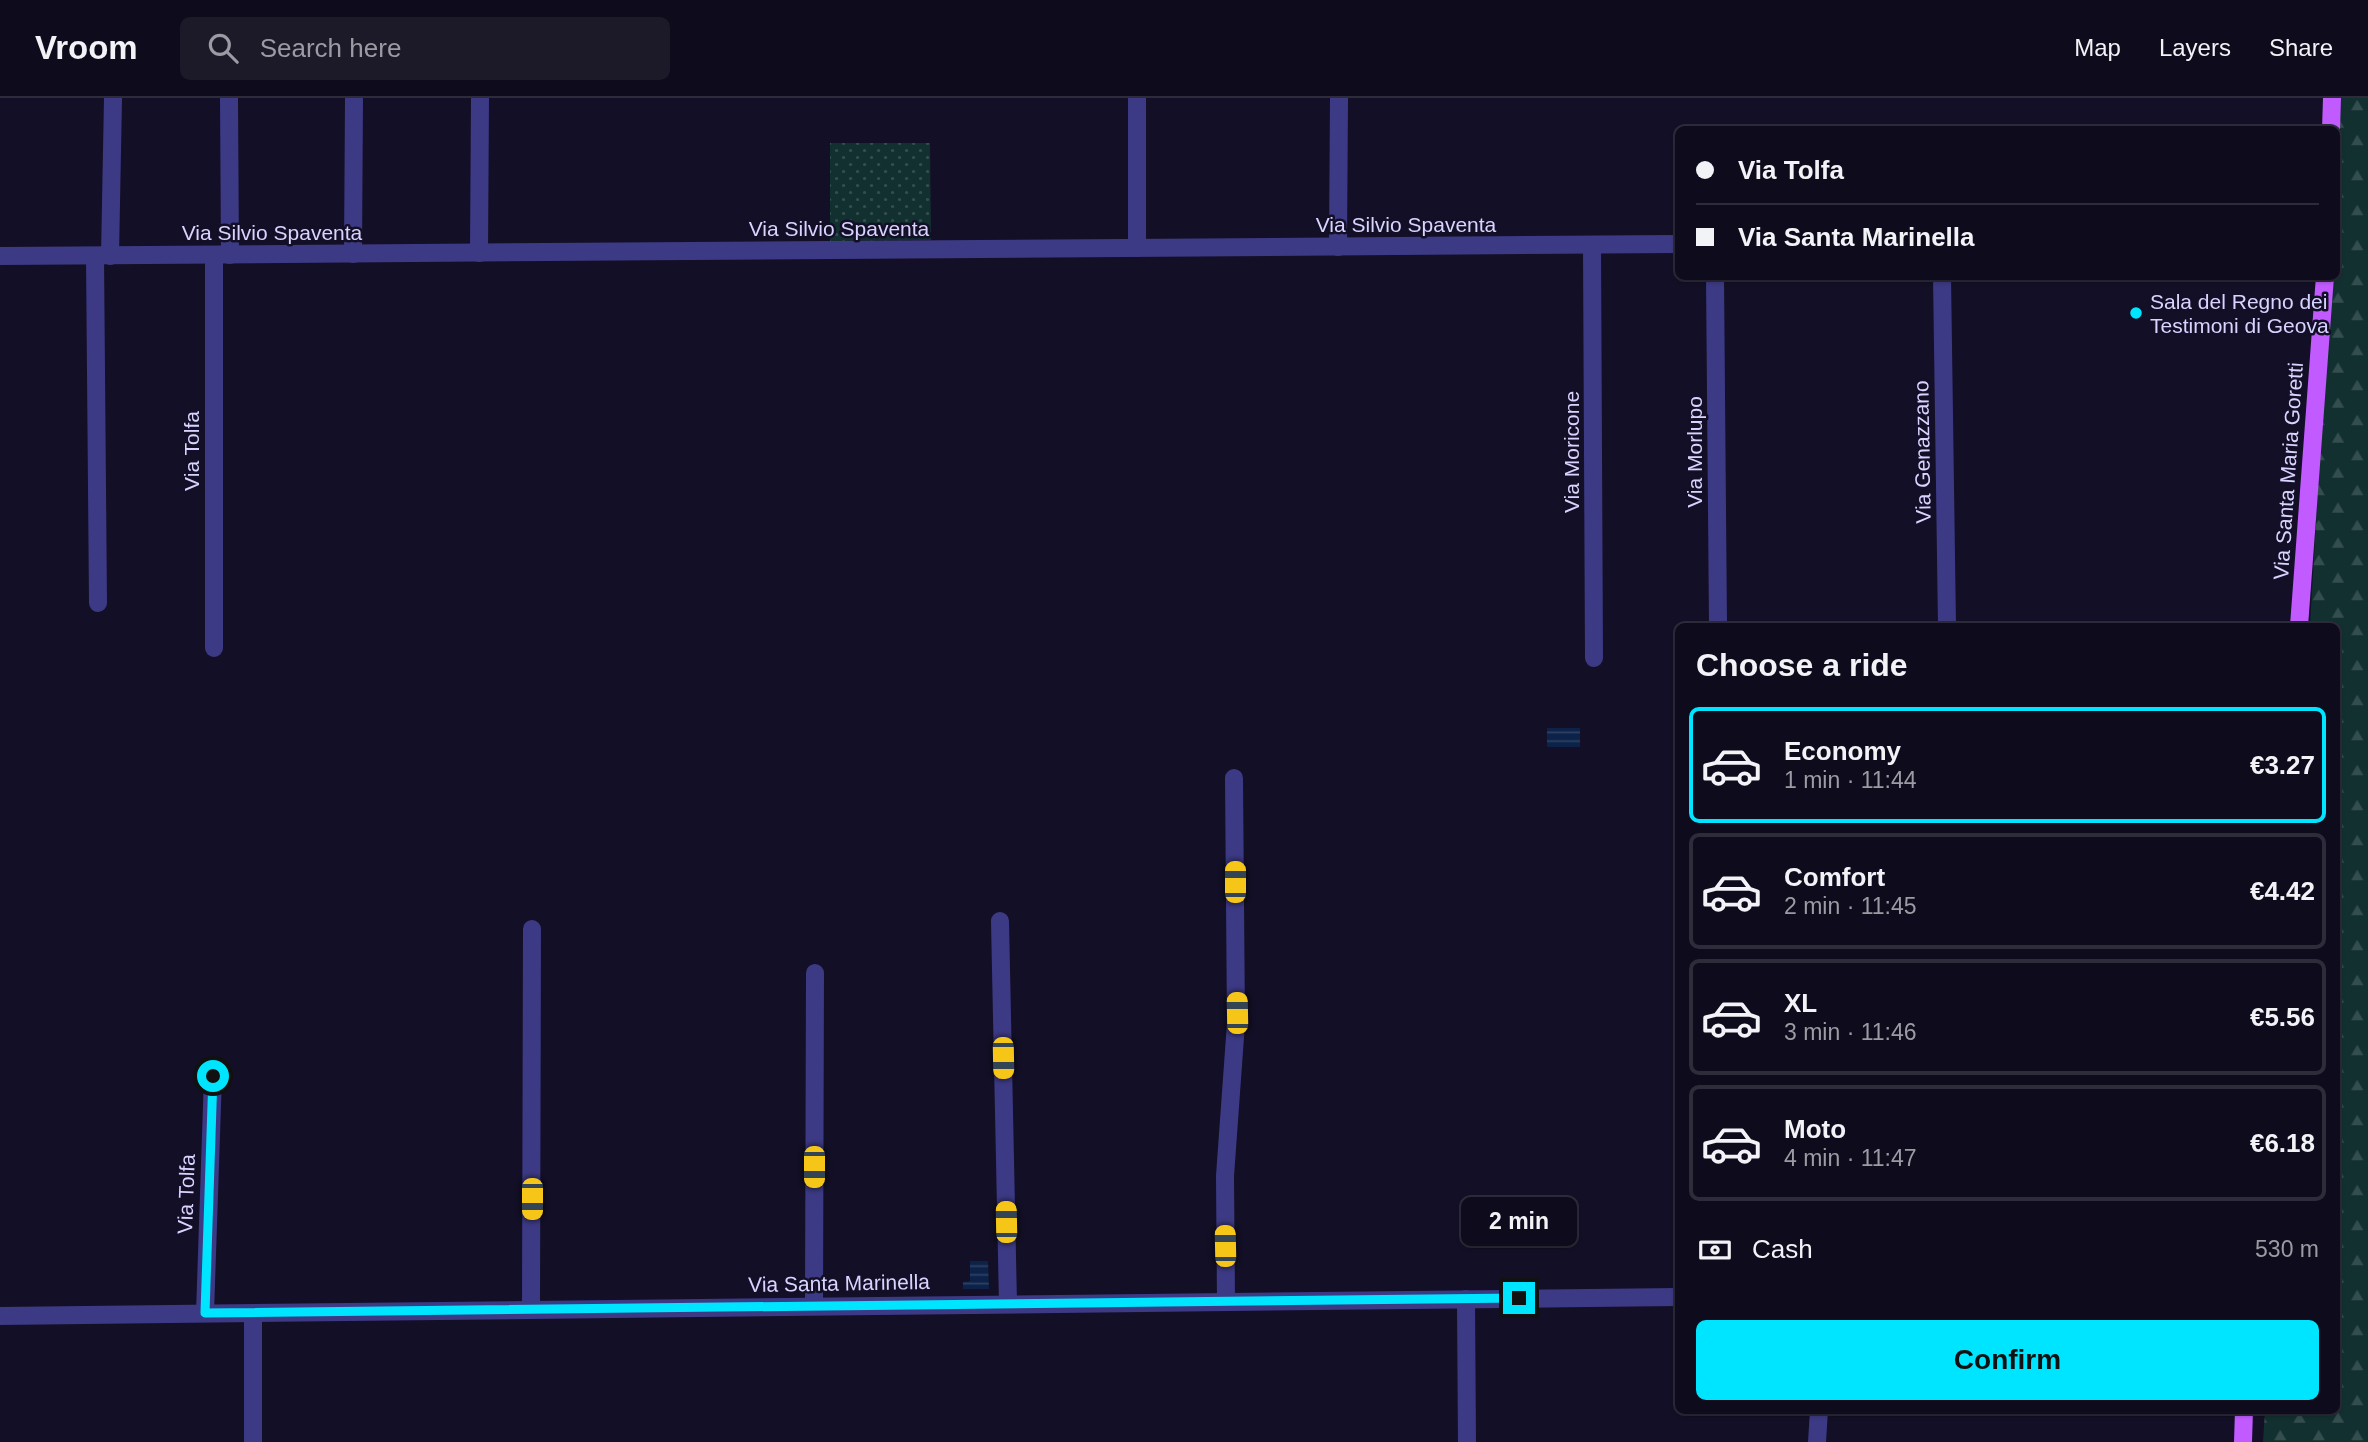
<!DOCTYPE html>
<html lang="en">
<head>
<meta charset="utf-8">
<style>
	body { margin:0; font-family:Arial,sans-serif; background:#1c1929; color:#f1f3f6; height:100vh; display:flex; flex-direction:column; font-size:26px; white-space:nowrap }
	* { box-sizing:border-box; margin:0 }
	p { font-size:23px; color:#9b9ba3 }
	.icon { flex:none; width:38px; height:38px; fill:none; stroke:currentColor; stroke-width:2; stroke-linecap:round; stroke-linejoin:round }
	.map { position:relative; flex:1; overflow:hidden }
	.drawer { position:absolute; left:1675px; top:525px; width:665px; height:791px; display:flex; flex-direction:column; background:#0e0b1c; border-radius:10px; box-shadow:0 2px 5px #0004,0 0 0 2px #2e2b3b }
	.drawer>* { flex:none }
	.guide { position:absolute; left:1675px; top:28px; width:665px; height:154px; border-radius:10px; box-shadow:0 2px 5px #0004,0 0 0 2px #2e2b3b; display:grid; align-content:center; height:154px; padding:0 21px; background:#0e0b1c }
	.end { position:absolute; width:32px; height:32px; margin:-16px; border:9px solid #00e5ff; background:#111; box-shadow:0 0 0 4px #111 }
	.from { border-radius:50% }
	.bubble { position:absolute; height:49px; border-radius:10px; background:#0e0b1c; box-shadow:0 2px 5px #0004,0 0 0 2px #2e2b3b; font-size:23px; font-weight:600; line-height:49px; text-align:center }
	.car { position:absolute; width:21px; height:42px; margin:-21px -10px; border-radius:9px; box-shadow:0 0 5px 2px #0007; background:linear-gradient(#f5c518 24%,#345 0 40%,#f5c518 0 76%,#345 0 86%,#f5c518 0) }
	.guide b { display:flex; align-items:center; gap:24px; height:66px; font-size:26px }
	.guide b+b { border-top:2px solid #2e2b3b }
	.guide i { width:18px; height:18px; background:#f1f3f6 }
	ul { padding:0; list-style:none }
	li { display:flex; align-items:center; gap:21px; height:116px; margin:0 14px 10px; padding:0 7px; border:4px solid #2e2b3b; border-radius:10px }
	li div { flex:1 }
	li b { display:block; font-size:26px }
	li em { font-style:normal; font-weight:600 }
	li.active { border-color:#00e5ff }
	li>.icon { width:63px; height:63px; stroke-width:1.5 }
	h2 { padding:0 21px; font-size:32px; line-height:84px }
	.pay { display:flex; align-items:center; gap:18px; height:77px; padding:0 21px; font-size:26px }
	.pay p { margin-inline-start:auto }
	.action { display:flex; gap:14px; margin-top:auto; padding:14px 21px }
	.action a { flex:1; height:80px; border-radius:10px; background:#00e5ff; color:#111; font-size:28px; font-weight:600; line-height:80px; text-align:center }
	header { display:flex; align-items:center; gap:42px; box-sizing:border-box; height:98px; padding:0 35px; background:#0e0b1c; border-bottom:2px solid #2e2b3b }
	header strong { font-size:33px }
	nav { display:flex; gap:38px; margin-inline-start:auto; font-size:24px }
	.search { width:490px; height:63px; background:#1c1929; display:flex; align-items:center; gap:18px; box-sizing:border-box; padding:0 24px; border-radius:10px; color:#9b9ba3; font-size:26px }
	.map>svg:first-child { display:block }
	.grass { fill:url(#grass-dots) }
	.forest { fill:url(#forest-firs) }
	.water { fill:url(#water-rules) }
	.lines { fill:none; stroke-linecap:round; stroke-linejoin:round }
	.minor { stroke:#3d3a85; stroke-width:18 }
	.major { stroke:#c25bff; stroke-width:18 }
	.route { stroke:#00e5ff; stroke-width:9 }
	.poi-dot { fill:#00e5ff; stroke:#130f26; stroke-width:2.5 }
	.labels { text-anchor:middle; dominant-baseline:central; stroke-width:5; stroke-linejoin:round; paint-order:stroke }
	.street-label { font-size:21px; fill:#d9d4ff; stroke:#130f26 }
	.poi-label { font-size:21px; fill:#d9d4ff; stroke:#130f26; text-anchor:start }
</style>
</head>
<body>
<header>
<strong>Vroom</strong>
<div class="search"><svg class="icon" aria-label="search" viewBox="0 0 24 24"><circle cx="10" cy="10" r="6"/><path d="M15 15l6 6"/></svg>Search here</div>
<nav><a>Map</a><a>Layers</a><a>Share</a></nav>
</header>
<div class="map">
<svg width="2368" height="1344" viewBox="0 0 2368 1344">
	<defs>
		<pattern id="grass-dots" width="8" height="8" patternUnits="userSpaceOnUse" patternTransform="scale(1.75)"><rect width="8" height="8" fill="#12302f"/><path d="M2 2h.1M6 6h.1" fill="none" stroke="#344d4e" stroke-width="1.8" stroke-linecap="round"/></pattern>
		<pattern id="forest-firs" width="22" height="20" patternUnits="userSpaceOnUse" patternTransform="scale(1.75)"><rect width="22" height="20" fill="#12302f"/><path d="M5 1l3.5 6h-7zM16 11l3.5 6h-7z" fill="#344d4e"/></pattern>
		<pattern id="water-rules" width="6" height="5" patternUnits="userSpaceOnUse" patternTransform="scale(1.75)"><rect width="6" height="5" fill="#0c2248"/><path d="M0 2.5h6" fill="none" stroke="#2f4163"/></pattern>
	</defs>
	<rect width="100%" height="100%" fill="#130f26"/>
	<path class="grass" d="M 830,45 L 930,45 L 931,142 L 830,143 Z"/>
	<path class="forest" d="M 2340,0 L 2368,0 L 2368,1344 L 2263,1344 L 2265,1313 L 2336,1312 L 2336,528 L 2310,528 L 2330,179 L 2336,178 Z"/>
	<g class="water">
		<rect x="1547" y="630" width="33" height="19"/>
		<path d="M 970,1163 L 988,1163 L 989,1191 L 963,1191 L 963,1184 L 970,1183 Z"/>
	</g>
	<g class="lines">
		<g class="minor">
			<path d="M 229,0 L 230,157"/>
			<path d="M 1137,0 L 1137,150"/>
			<path d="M 1592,147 L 1594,560"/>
			<path d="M 1338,149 L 1339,0"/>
			<path d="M 479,155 L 480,0"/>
			<path d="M 353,156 L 354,0"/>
			<path d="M 0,158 L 1678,146"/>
			<path d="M 95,158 L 98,505"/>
			<path d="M 110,158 L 113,0"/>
			<path d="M 1715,178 L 1718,528"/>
			<path d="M 1942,178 L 1947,528"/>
			<path d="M 214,550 L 214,157"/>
			<path d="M 1000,823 L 1008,1206"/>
			<path d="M 1466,1201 L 1467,1344"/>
			<path d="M 1226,1204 L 1225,1078 L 1236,925 L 1234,680"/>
			<path d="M 814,1208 L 815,875"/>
			<path d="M 531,1210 L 532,831"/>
			<path d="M 205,1215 L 213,978"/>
			<path d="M 0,1218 L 1678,1199"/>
			<path d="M 253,1344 L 253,1215"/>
			<path d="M 1817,1344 L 1819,1312"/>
		</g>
		<g class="major">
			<path d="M 2331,32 L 2332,0"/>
			<path d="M 2299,528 L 2325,178"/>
			<path d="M 2243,1344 L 2244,1312"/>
		</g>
	</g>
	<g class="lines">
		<path class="route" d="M 213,978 L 205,1215 L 1519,1200"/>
	</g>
	<circle class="poi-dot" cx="2136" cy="215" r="7"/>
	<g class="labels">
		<g class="street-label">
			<text x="1406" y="126">Via Silvio Spaventa</text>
			<text x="839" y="130">Via Silvio Spaventa</text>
			<text x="272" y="134">Via Silvio Spaventa</text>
			<text transform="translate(191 353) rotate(-90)">Via Tolfa</text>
			<text transform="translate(1571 354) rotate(-90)">Via Moricone</text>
			<text transform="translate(1694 354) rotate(-90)">Via Morlupo</text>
			<text transform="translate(1922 354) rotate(-91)">Via Genazzano</text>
			<text transform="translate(2288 373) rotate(-86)">Via Santa Maria Goretti</text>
			<text transform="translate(186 1096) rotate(-88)">Via Tolfa</text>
			<text transform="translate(839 1185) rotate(-1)">Via Santa Marinella</text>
		</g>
		<g class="poi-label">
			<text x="2150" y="203">Sala del Regno dei<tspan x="2150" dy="24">Testimoni di Geova</tspan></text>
		</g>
	</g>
</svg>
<i class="end from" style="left:213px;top:978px"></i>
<i class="end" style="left:1519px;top:1200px"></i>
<div class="bubble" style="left:1461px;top:1099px;width:116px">2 min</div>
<i class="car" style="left:1235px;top:784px;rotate:0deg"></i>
<i class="car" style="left:1237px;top:915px;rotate:359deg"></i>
<i class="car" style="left:1003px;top:960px;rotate:179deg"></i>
<i class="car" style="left:814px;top:1069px;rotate:180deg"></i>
<i class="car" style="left:532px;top:1101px;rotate:180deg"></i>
<i class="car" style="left:1006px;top:1124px;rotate:359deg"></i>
<i class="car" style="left:1225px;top:1148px;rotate:359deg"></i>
<div class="guide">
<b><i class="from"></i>Via Tolfa</b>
<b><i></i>Via Santa Marinella</b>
</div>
<section class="drawer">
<h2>Choose a ride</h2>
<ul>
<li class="active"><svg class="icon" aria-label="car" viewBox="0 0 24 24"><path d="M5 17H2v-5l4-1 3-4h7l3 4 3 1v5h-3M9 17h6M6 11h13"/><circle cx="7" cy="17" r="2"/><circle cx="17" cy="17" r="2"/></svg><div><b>Economy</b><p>1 min · 11:44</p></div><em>€3.27</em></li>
<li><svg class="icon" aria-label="car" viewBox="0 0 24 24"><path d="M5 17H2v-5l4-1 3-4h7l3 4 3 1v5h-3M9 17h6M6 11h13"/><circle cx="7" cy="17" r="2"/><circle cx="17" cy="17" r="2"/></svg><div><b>Comfort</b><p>2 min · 11:45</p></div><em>€4.42</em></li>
<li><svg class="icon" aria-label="car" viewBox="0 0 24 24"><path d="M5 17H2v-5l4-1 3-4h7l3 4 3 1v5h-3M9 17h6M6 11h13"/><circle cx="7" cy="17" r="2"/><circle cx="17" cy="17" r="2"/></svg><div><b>XL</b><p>3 min · 11:46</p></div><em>€5.56</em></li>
<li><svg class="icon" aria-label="car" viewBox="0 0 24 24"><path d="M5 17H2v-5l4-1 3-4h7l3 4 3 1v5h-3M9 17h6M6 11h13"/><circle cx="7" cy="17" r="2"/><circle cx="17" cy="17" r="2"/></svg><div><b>Moto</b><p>4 min · 11:47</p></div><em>€6.18</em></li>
</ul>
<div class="pay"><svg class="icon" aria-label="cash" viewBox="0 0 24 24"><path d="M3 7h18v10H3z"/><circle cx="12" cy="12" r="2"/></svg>Cash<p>530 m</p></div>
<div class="action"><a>Confirm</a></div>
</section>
</div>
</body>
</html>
